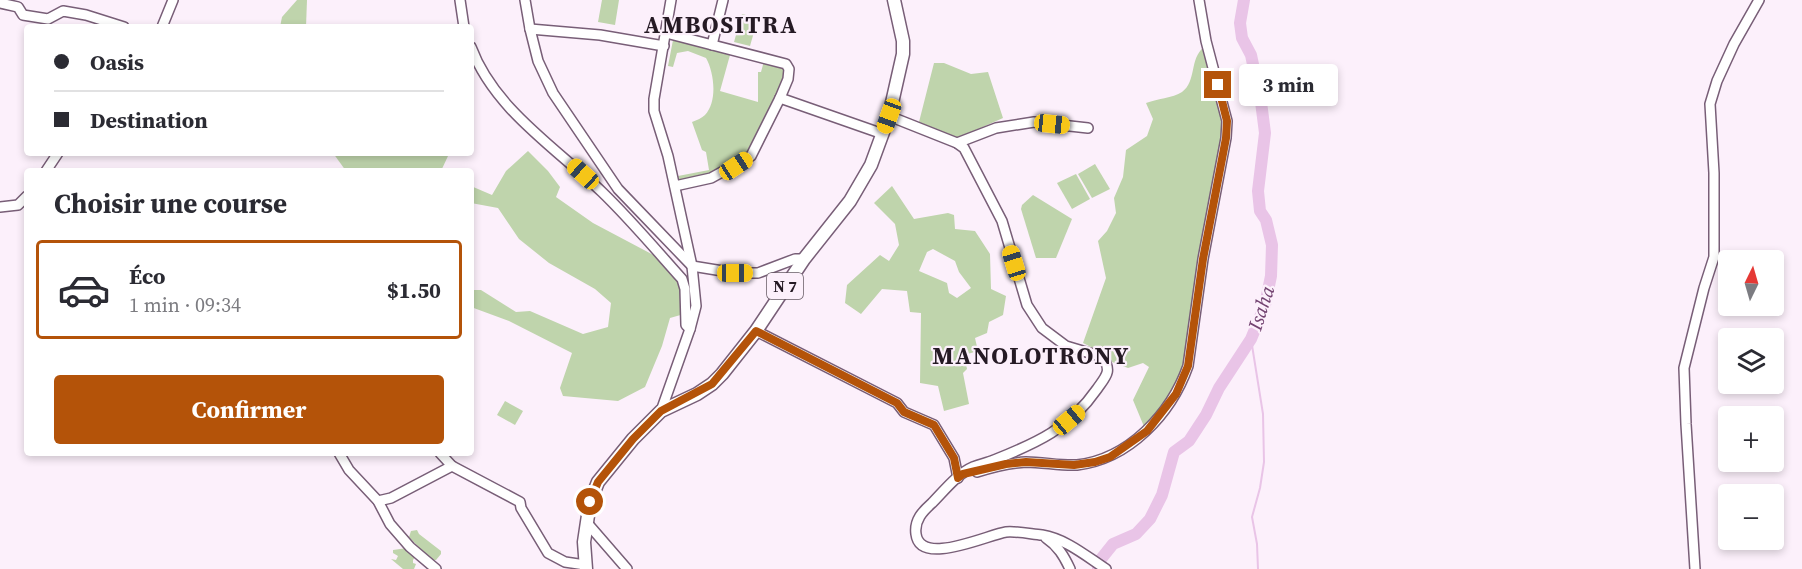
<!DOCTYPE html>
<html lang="fr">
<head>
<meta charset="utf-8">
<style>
	body { margin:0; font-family:"Source Serif 4",serif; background:#f7f7f7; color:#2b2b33; height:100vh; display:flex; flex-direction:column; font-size:22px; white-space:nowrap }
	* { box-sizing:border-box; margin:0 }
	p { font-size:20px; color:#7c7c81 }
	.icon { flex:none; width:33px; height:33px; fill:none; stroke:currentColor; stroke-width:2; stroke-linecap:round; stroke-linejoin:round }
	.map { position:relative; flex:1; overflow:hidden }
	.sheet { position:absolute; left:24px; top:168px; width:450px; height:288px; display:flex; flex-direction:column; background:#fff; border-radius:6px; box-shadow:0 3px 9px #0003 }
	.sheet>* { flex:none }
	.top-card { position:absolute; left:24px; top:24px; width:450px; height:132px; border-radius:6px; box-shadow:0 3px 9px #0003; display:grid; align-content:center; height:132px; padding:0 30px; background:#fff }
	.needle { width:39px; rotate:5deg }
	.tools { position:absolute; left:1718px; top:250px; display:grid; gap:12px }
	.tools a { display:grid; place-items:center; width:66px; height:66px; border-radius:6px; background:#fff; box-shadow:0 3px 9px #0003; font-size:30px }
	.end { position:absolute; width:27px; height:27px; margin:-14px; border:8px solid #b45309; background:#fff; box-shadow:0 0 0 3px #fff }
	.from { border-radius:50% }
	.bubble { position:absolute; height:42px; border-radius:6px; background:#fff; box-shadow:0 3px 9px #0003; font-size:20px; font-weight:700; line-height:42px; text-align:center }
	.car { position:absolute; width:18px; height:36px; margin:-18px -9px; border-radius:8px; box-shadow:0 0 4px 2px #0007; background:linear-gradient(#f5c518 24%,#345 0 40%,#f5c518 0 76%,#345 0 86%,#f5c518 0) }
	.top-card b { display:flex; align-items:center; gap:21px; height:57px; font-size:22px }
	.top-card b+b { border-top:2px solid #e1e1e2 }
	.top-card i { width:15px; height:15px; background:#2b2b33 }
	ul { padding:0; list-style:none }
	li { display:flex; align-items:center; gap:18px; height:99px; margin:0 12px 9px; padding:0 18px; border:3px solid #e1e1e2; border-radius:6px }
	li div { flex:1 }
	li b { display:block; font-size:22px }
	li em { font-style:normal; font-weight:700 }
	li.selected { border-color:#b45309 }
	li>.icon { width:54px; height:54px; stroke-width:1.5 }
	h2 { padding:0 30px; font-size:27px; line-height:72px }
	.action { display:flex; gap:12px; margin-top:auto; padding:12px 30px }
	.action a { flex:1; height:69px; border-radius:6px; background:#b45309; color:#fff; font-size:24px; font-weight:700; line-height:69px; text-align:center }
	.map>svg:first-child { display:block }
	.green { fill:#bfd4ac; fill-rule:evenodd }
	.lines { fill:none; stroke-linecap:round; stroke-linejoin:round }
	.stream { stroke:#e9c4e7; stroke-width:2 }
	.river { stroke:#e9c4e7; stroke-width:12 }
	.minor-casing { stroke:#785e77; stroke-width:12 }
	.major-casing { stroke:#785e77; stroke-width:15 }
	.minor { stroke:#fff; stroke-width:9 }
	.major { stroke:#fff; stroke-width:12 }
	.route { stroke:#b45309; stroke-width:8 }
	.labels { text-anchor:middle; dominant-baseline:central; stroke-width:4.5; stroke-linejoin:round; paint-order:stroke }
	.shield { fill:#fcf0fb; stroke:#665a64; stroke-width:1.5 }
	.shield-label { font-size:16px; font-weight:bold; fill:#251a24 }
	.water-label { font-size:20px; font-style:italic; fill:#734371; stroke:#fcf0fb }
	.district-label { font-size:24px; font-weight:bold; letter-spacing:1.5px; fill:#251a24; stroke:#fcf0fb }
</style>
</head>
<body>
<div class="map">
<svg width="1802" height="569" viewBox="0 0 1802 569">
	<rect width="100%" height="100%" fill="#fcf0fb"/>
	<g class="green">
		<path d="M 297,0 L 307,0 L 306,27 L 280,27 L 282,17 Z"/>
		<path d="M 602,0 L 619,0 L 615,25 L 598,22 Z"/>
		<path d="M 742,14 L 758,18 L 750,46 L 734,42 Z"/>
		<path d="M 673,40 L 730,55 L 720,91 L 758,102 L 758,72 L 761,72 L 764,61 L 785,68 L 787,73 L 749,154 L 710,175 L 679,181 L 678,176 L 709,170 L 706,152 L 702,150 L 692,122 C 697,120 702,118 705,115 C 718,101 714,72 706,58 L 688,51 L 677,53 L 673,67 L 668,66 Z"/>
		<path d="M 1204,47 L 1225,122 L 1186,365 L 1173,392 L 1145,429 L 1133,400 L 1149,367 L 1143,363 L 1128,368 L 1112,362 L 1107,355 L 1083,343 L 1106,278 L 1098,241 L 1107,231 L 1116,213 L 1114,198 L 1123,177 L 1126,150 L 1147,136 L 1153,119 L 1146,103 C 1156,99 1173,98 1182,92 C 1197,81 1189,59 1204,47 Z"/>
		<path d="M 934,63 L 944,63 L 971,74 L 988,72 L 1003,118 L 958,138 L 919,122 Z"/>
		<path d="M 528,151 L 548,171 L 560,187 L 556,197 L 593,223 L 661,259 L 681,283 L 684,314 L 670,318 L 662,346 L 645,387 L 618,401 L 563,396 L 560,388 L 572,353 L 509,321 L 471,307 L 471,290 L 481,290 L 516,312 L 530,311 L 583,334 L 608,327 L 611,303 L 595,289 L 549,263 L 519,239 L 498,208 L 471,203 L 471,186 L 492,195 L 506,171 Z"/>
		<path d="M 333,153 L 445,153 L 448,156 L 441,171 L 346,171 Z"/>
		<path d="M 1095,164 L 1110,189 L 1092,198 L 1078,174 Z"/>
		<path d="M 1076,174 L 1090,199 L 1072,209 L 1057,183 Z"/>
		<path d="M 892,186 L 914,219 L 948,213 L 954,215 L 955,229 L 975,231 L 990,254 L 991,289 L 1006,296 L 1003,315 L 989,322 L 987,333 L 975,338 L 978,351 L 964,355 L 967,369 L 963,373 L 969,404 L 944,411 L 938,386 L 920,383 L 921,313 L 910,312 L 907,291 L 882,289 L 861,314 L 845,303 L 847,285 L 880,255 L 889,261 L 899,245 L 895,224 L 874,203 ZM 933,249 L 955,261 L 959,272 L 971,288 L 957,298 L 949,293 L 947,283 L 919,271 L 927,252 Z"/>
		<path d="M 1033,195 L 1072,219 L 1056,258 L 1036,258 L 1021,209 L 1022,205 Z"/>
		<path d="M 505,401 L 523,411 L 515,425 L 497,415 Z"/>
		<path d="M 417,530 L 419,534 L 441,551 L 441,554 L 436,560 L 431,560 L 409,537 L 411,531 Z"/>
		<path d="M 407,548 L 415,557 L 413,560 L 413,563 L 416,564 L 414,569 L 403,569 L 391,559 L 396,560 L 398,556 L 393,553 L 393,550 Z"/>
	</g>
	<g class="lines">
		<path class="stream" d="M 1251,339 L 1263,414 L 1264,462 L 1260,488 L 1252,517 L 1257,544 L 1258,569"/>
		<path class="river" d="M 1098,569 L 1101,559 L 1113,544 L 1136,534 L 1150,519 L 1162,495 L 1174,452 L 1189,441 L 1206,415 L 1219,388 L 1251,339 L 1265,305 L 1271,276 L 1272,245 L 1266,220 L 1260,211 L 1258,191 L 1265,133 L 1261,102 L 1251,55 L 1242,38 L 1240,23 L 1244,0"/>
		<g class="minor-casing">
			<g id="minor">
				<path d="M 460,0 L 464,27"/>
				<path d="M 525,0 L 530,29 L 538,61 L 553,93 L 618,189 L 692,266 L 735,273 L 758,273 L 795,259 L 804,259"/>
				<path d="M 0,3 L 18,7 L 23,15 L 48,19 L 63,11 L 86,15 L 124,27"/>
				<path d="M 162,27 L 173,0"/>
				<path d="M 530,29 L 600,35 L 664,46"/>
				<path d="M 666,33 L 786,64 L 789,69 L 788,79 L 780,98 L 751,156 L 711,178 L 675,186"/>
				<path d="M 712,45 L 723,0"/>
				<path d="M 471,47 C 494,109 556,148 602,192 C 630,219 656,250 682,279 L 685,289 L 686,325 L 690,329"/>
				<path d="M 780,98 L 883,134"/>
				<path d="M 889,116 L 957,143 L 964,148 L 1002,221 L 1027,305 L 1042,328 L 1066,346 L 1103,357 C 1112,372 1106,376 1097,389 C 1070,428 1037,443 994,460 C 987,463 980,464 973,467 C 957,474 944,491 932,503 C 923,511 914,520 916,534 C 920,567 987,535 1006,532 C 1017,531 1031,534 1042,535 C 1066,539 1086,556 1106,569"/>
				<path d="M 957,143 L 996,128 L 1034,122 L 1088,128"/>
				<path d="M 46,171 L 58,153"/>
				<path d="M 0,207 L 18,205 L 27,196"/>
				<path d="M 756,331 L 897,403 L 904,412 L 934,425 L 954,458 L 958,478"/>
				<path d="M 661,411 L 690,329 L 696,306 L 692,266 L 668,156 L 654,111 L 654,99 L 671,0"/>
				<path d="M 339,453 L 349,470 L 378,501 L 390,524 L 410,547 L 436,569"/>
				<path d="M 440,453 L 452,466 L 520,502 L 521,508 L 548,553 L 565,562 L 585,565"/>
				<path d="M 977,472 C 993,467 1009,463 1026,462 C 1043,462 1061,466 1077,465 C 1129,459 1171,414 1188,366 L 1203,259 L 1226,138 L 1227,121 L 1206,41 L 1199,0"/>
				<path d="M 378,501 L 391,498 L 452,466"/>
				<path d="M 588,524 L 627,569"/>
				<path d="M 1046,538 C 1058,546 1064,556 1070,569"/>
				<path d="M 1695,569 L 1686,424 L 1684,368 L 1704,288 L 1714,257 L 1714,173 L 1710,104 L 1717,81 L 1734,44 L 1759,0"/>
			</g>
		</g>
		<g class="major-casing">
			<path id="major" d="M 586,569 L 584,542 L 590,502 L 598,482 L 633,439 L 661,411 L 697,394 L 712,384 L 722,374 L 756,331 L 804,259 L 850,201 L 871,165 L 889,116 L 903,54 L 903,41 L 894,0"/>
		</g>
		<use href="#minor" class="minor"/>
		<use href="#major" class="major"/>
	</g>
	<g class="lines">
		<path class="route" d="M 590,502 L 598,482 L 633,439 L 661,411 L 712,384 L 756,331 L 897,403 L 904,412 L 934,425 L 954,458 L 958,478 L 963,474 L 1006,464 L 1026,462 L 1074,465 L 1095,462 L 1110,457 L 1147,431 L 1176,394 L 1188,366 L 1203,259 L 1226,138 L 1227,121 L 1218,85"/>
	</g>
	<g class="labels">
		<rect class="shield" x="767" y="273" width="36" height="26" rx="4.5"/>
		<g class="shield-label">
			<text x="785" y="286">N 7</text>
		</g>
		<g class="water-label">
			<text transform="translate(1261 308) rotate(-72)">Isaha</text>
		</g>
		<g class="district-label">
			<text x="721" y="24">AMBOSITRA</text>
			<text x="1031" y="355">MANOLOTRONY</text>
		</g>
	</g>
</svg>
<div class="tools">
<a><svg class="needle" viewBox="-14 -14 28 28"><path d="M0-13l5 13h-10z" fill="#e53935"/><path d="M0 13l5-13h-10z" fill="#7c7c81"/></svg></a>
<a><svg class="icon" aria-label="layers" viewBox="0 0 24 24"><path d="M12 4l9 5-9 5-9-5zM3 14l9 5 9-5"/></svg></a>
<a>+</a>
<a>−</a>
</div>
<i class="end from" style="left:590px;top:502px"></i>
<i class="end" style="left:1218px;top:85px"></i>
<div class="bubble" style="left:1239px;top:64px;width:99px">3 min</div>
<i class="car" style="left:889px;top:116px;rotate:200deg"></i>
<i class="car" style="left:1052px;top:124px;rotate:96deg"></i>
<i class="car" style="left:736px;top:166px;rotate:57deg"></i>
<i class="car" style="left:583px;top:174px;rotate:312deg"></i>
<i class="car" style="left:1014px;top:263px;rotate:343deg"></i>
<i class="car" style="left:735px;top:273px;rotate:90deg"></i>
<i class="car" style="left:1069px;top:420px;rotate:50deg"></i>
<div class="top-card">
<b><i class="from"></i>Oasis</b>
<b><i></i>Destination</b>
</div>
<section class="sheet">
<h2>Choisir une course</h2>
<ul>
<li class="selected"><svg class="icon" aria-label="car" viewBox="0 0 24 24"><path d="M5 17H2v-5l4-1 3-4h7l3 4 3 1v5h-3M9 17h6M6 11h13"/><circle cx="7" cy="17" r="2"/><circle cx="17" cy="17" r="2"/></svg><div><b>Éco</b><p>1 min · 09:34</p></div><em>$1.50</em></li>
</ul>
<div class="action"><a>Confirmer</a></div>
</section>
</div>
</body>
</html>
